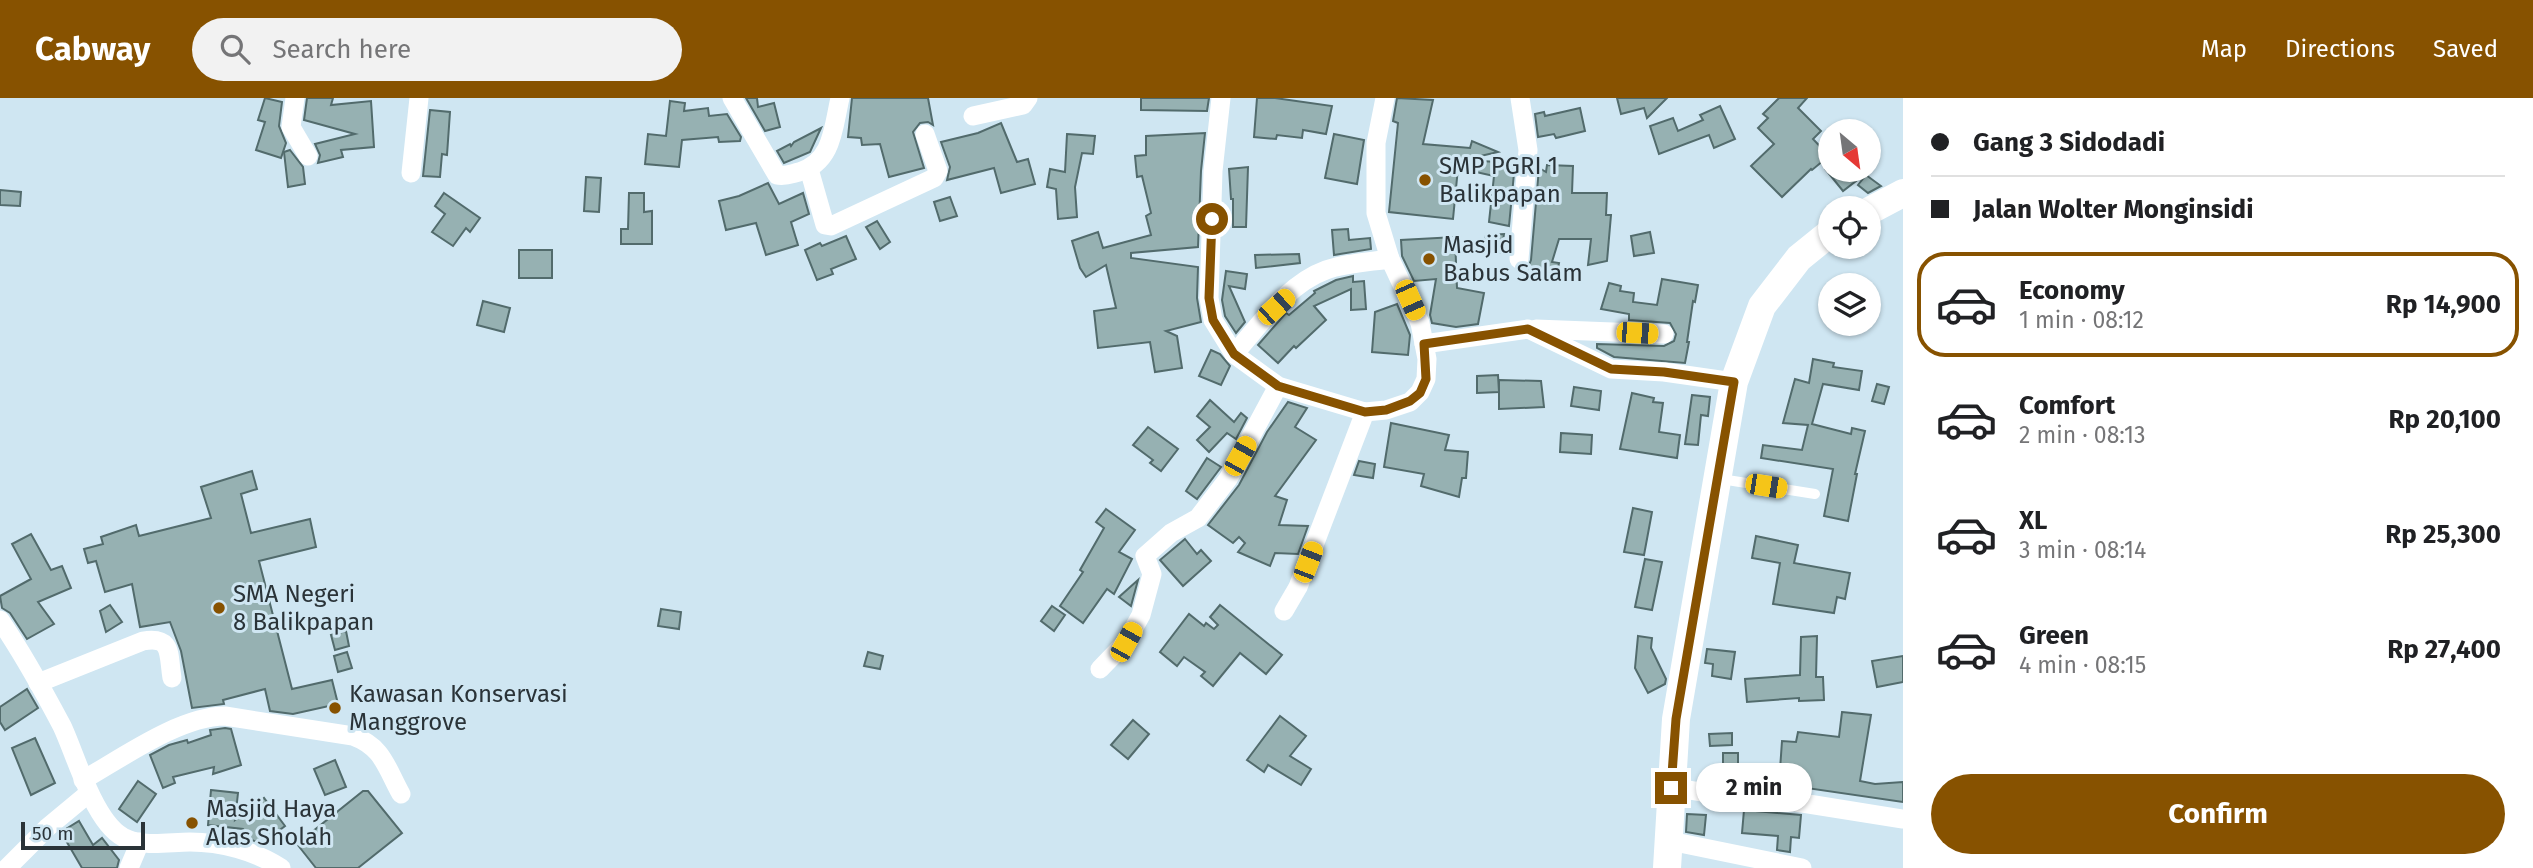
<!DOCTYPE html>
<html lang="en">
<head>
<meta charset="utf-8">
<style>
	body { margin:0; font-family:"Fira Sans",sans-serif; background:#f2f2f2; color:#202124; height:100vh; display:flex; flex-direction:column; font-size:26px; white-space:nowrap }
	* { box-sizing:border-box; margin:0 }
	p { font-size:23px; color:#757577 }
	.icon { flex:none; width:38px; height:38px; fill:none; stroke:currentColor; stroke-width:2; stroke-linecap:round; stroke-linejoin:round }
	.map { position:relative; flex:1; overflow:hidden }
	.panel { display:flex; flex-direction:column; background:#fff; width:630px }
	.panel>* { flex:none }
	.hud { display:grid; align-content:center; height:154px; padding:0 28px; background:#fff }
	.needle { width:46px; rotate:151deg }
	.fabs { position:absolute; left:1818px; top:21px; display:grid; gap:14px }
	.fabs a { display:grid; place-items:center; width:63px; height:63px; border-radius:50%; background:#fff; box-shadow:0 2px 5px #0004; font-size:35px }
	.scale { position:absolute; left:21px; bottom:18px; width:124px; box-sizing:border-box; padding-left:7px; border:4px solid #2a3338; border-top:0; font-size:19px; line-height:24px; white-space:nowrap; color:#2a3338; -webkit-text-stroke:5px #cfe6f2; paint-order:stroke }
	.end { position:absolute; width:32px; height:32px; margin:-16px; border:9px solid #875200; background:#fff; box-shadow:0 0 0 4px #fff }
	.from { border-radius:50% }
	.bubble { position:absolute; height:49px; border-radius:24px; background:#fff; box-shadow:0 2px 5px #0004; font-size:23px; font-weight:700; line-height:49px; text-align:center }
	.car { position:absolute; width:21px; height:42px; margin:-21px -10px; border-radius:9px; box-shadow:0 0 5px 2px #0007; background:linear-gradient(#f5c518 24%,#345 0 40%,#f5c518 0 76%,#345 0 86%,#f5c518 0) }
	.hud b { display:flex; align-items:center; gap:24px; height:66px; font-size:26px }
	.hud b+b { border-top:2px solid #e0e0e0 }
	.hud i { width:18px; height:18px; background:#202124 }
	ul { padding:0; list-style:none }
	li { display:flex; align-items:center; gap:21px; height:105px; margin:0 14px 10px; padding:0 14px; border:4px solid transparent; border-radius:28px }
	li div { flex:1 }
	li b { display:block; font-size:26px }
	li em { font-style:normal; font-weight:700 }
	li.active { border-color:#875200 }
	li>.icon { width:63px; height:63px; stroke-width:1.5 }
	.cta { display:flex; gap:14px; margin-top:auto; padding:14px 28px }
	.cta a { flex:1; height:80px; border-radius:42px; background:#875200; color:#fff; font-size:28px; font-weight:700; line-height:80px; text-align:center }
	header { display:flex; align-items:center; gap:42px; box-sizing:border-box; height:98px; padding:0 35px; background:#875200; color:#fff }
	header strong { font-size:33px }
	nav { display:flex; gap:38px; margin-inline-start:auto; font-size:24px }
	.search { width:490px; height:63px; background:#f2f2f2; display:flex; align-items:center; gap:18px; box-sizing:border-box; padding:0 24px; border-radius:38px; color:#757577; font-size:26px }
	main { display:flex; flex:1; min-height:0 }
	.map>svg:first-child { display:block }
	.building { fill:#96b1b2; stroke:#526b6c; stroke-width:2 }
	.lines { fill:none; stroke-linecap:round; stroke-linejoin:round }
	.service { stroke:#fff; stroke-width:10 }
	.minor { stroke:#fff; stroke-width:19 }
	.secondary { stroke:#fff; stroke-width:28 }
	.route { stroke:#875200; stroke-width:9 }
	.poi-dot { fill:#875200; stroke:#cfe6f2; stroke-width:2.5 }
	.labels { text-anchor:middle; dominant-baseline:central; stroke-width:6; stroke-linejoin:round; paint-order:stroke }
	.poi-label { font-size:24px; fill:#2a3338; stroke:#cfe6f2; text-anchor:start }
</style>
</head>
<body>
<header>
<strong>Cabway</strong>
<div class="search"><svg class="icon" aria-label="search" viewBox="0 0 24 24"><circle cx="10" cy="10" r="6"/><path d="M15 15l6 6"/></svg>Search here</div>
<nav><a>Map</a><a>Directions</a><a>Saved</a></nav>
</header>
<main>
<div class="map">
<svg width="1903" height="770" viewBox="0 0 1903 770">
	<rect width="100%" height="100%" fill="#cfe6f2"/>
	<g class="building">
		<path d="M 265,0 L 282,4 L 279,28 L 286,45 L 281,60 L 256,52 L 265,24 L 258,22 Z"/>
		<path d="M 307,0 L 333,0 L 331,7 L 371,3 L 374,49 L 341,52 L 343,59 L 318,65 L 320,57 L 315,46 L 355,36 L 304,22 Z"/>
		<path d="M 746,0 L 757,0 L 758,9 L 774,5 L 780,29 L 765,33 Z"/>
		<path d="M 852,0 L 928,0 L 933,27 L 928,24 L 920,25 L 913,34 L 924,70 L 889,79 L 880,46 L 862,47 L 861,40 L 848,39 Z"/>
		<path d="M 1141,0 L 1209,0 L 1207,13 L 1141,12 Z"/>
		<path d="M 1257,0 L 1275,0 L 1332,8 L 1326,36 L 1303,32 L 1302,40 L 1277,37 L 1276,41 L 1254,39 Z"/>
		<path d="M 1397,0 L 1433,2 L 1423,46 L 1470,50 L 1472,43 L 1498,54 L 1463,62 L 1515,65 L 1509,128 L 1489,124 L 1494,78 L 1458,70 L 1453,121 L 1389,114 L 1398,25 L 1393,23 Z"/>
		<path d="M 1617,0 L 1667,0 L 1647,20 L 1644,10 L 1621,16 Z"/>
		<path d="M 1779,0 L 1807,0 L 1798,10 L 1821,33 L 1813,41 L 1829,58 L 1812,72 L 1811,71 L 1782,99 L 1751,68 L 1774,46 L 1758,30 L 1768,20 L 1763,16 Z"/>
		<path d="M 670,3 L 685,5 L 684,13 L 708,10 L 709,18 L 727,16 L 741,39 L 740,43 L 719,44 L 718,39 L 682,42 L 679,69 L 645,66 L 648,36 L 666,38 Z"/>
		<path d="M 1720,8 L 1735,41 L 1714,50 L 1709,37 L 1659,56 L 1650,28 L 1673,20 L 1678,33 L 1703,22 L 1700,17 Z"/>
		<path d="M 1580,10 L 1585,33 L 1556,40 L 1554,36 L 1538,39 L 1535,16 L 1544,14 L 1545,18 Z"/>
		<path d="M 430,12 L 450,14 L 447,57 L 442,56 L 440,79 L 423,78 Z"/>
		<path d="M 1001,25 L 1017,64 L 1028,61 L 1035,86 L 1001,95 L 994,70 L 947,82 L 950,69 L 941,44 L 978,35 Z"/>
		<path d="M 821,30 L 810,54 L 784,65 L 777,53 L 790,46 L 791,48 L 794,44 Z"/>
		<path d="M 1205,35 L 1201,73 L 1198,149 L 1131,155 L 1131,160 L 1198,169 L 1197,200 L 1201,224 L 1166,233 L 1177,238 L 1182,270 L 1155,274 L 1150,244 L 1098,250 L 1094,213 L 1116,210 L 1106,167 L 1086,179 L 1080,170 L 1072,143 L 1098,134 L 1103,150 L 1151,137 L 1146,118 L 1151,115 L 1142,78 L 1137,79 L 1135,58 L 1146,57 L 1146,38 Z"/>
		<path d="M 1067,36 L 1095,38 L 1093,56 L 1082,55 L 1075,89 L 1077,119 L 1058,121 L 1056,91 L 1047,89 L 1050,71 L 1065,74 Z"/>
		<path d="M 1334,36 L 1364,42 L 1357,86 L 1325,80 Z"/>
		<path d="M 290,52 L 303,69 L 305,86 L 288,89 L 284,54 Z"/>
		<path d="M 1547,67 L 1573,68 L 1572,95 L 1607,95 L 1606,117 L 1611,117 L 1607,163 L 1588,167 L 1591,141 L 1559,141 L 1552,164 L 1559,165 L 1555,183 L 1525,177 L 1531,162 L 1539,70 L 1546,74 Z"/>
		<path d="M 1248,69 L 1246,129 L 1233,129 L 1233,101 L 1231,101 L 1229,71 Z"/>
		<path d="M 1826,72 L 1847,72 L 1856,83 L 1843,93 Z"/>
		<path d="M 1866,77 L 1881,88 L 1868,95 L 1858,87 Z"/>
		<path d="M 586,79 L 601,80 L 599,114 L 584,113 Z"/>
		<path d="M 768,85 L 779,106 L 803,95 L 809,116 L 791,124 L 798,147 L 766,157 L 756,125 L 726,132 L 719,103 L 739,98 Z"/>
		<path d="M 0,92 L 21,94 L 20,108 L 0,107 Z"/>
		<path d="M 444,95 L 480,120 L 470,134 L 466,130 L 453,148 L 432,134 L 445,116 L 435,108 Z"/>
		<path d="M 629,95 L 644,95 L 644,114 L 652,113 L 652,146 L 621,146 L 621,131 L 628,131 Z"/>
		<path d="M 950,99 L 957,118 L 940,123 L 934,104 Z"/>
		<path d="M 877,123 L 890,144 L 880,151 L 866,129 Z"/>
		<path d="M 1348,131 L 1349,142 L 1370,140 L 1371,151 L 1334,157 L 1332,132 Z"/>
		<path d="M 1650,134 L 1654,155 L 1634,158 L 1631,138 Z"/>
		<path d="M 1504,136 L 1501,155 L 1484,153 L 1486,137 Z"/>
		<path d="M 846,138 L 856,161 L 831,171 L 833,176 L 817,182 L 805,152 L 820,145 L 822,148 Z"/>
		<path d="M 1455,139 L 1457,190 L 1484,195 L 1478,226 L 1456,229 L 1432,225 L 1430,217 L 1436,181 L 1414,183 L 1402,158 L 1401,142 Z"/>
		<rect x="519" y="152" width="33" height="28"/>
		<path d="M 1299,156 L 1300,165 L 1256,170 L 1255,157 Z"/>
		<path d="M 1226,173 L 1247,176 L 1245,191 L 1229,188 L 1245,224 L 1236,235 L 1225,218 L 1222,202 Z"/>
		<path d="M 1353,178 L 1353,184 L 1364,183 L 1366,211 L 1351,212 L 1351,191 L 1314,208 L 1326,222 L 1296,250 L 1294,248 L 1278,265 L 1258,247 L 1286,215 L 1289,217 L 1315,195 L 1314,193 L 1336,182 Z"/>
		<path d="M 1662,181 L 1698,187 L 1695,204 L 1693,203 L 1687,244 L 1689,244 L 1685,265 L 1614,259 L 1597,250 L 1597,246 L 1664,248 L 1674,243 L 1676,236 L 1670,225 L 1629,222 L 1629,216 L 1601,211 L 1609,185 L 1621,188 L 1620,193 L 1634,195 L 1633,204 L 1657,207 Z"/>
		<path d="M 483,203 L 510,210 L 504,234 L 477,227 Z"/>
		<path d="M 1397,206 L 1410,237 L 1408,257 L 1372,254 L 1375,214 Z"/>
		<path d="M 1211,252 L 1220,256 L 1230,268 L 1221,287 L 1199,278 Z"/>
		<path d="M 1813,261 L 1834,265 L 1833,269 L 1862,273 L 1859,292 L 1823,286 L 1812,326 L 1851,336 L 1852,330 L 1865,333 L 1855,376 L 1857,376 L 1848,423 L 1824,418 L 1833,371 L 1761,360 L 1763,347 L 1802,352 L 1808,327 L 1783,325 L 1795,281 L 1809,285 Z"/>
		<path d="M 1498,277 L 1499,294 L 1477,295 L 1477,278 Z"/>
		<path d="M 1499,282 L 1541,283 L 1544,309 L 1499,311 Z"/>
		<path d="M 1877,286 L 1889,289 L 1884,306 L 1872,303 Z"/>
		<path d="M 1574,289 L 1601,293 L 1599,312 L 1571,308 Z"/>
		<path d="M 1632,295 L 1654,300 L 1653,304 L 1663,305 L 1659,334 L 1680,337 L 1677,360 L 1620,351 Z"/>
		<path d="M 1692,297 L 1710,299 L 1708,318 L 1701,317 L 1698,347 L 1685,346 Z"/>
		<path d="M 1210,302 L 1234,324 L 1241,315 L 1247,320 L 1236,341 L 1227,335 L 1209,354 L 1197,342 L 1210,329 L 1197,318 Z"/>
		<path d="M 1288,304 L 1307,310 L 1295,329 L 1316,342 L 1275,398 L 1287,402 L 1279,427 L 1308,428 L 1298,456 L 1275,455 L 1270,468 L 1238,454 L 1245,445 L 1239,439 L 1233,445 L 1208,427 L 1239,387 L 1267,334 Z"/>
		<path d="M 1391,325 L 1449,337 L 1445,352 L 1468,354 L 1466,380 L 1462,380 L 1459,399 L 1421,388 L 1424,376 L 1384,369 Z"/>
		<path d="M 1148,329 L 1178,351 L 1161,373 L 1150,365 L 1153,362 L 1133,347 Z"/>
		<path d="M 1561,335 L 1592,337 L 1591,356 L 1560,354 Z"/>
		<path d="M 1207,360 L 1221,369 L 1197,401 L 1186,393 Z"/>
		<path d="M 1359,363 L 1375,366 L 1373,380 L 1354,377 Z"/>
		<path d="M 252,373 L 257,391 L 241,396 L 251,435 L 310,421 L 316,449 L 259,463 L 292,591 L 332,582 L 338,606 L 293,616 L 270,613 L 265,591 L 223,602 L 224,606 L 192,610 L 181,553 L 170,524 L 140,529 L 132,486 L 105,494 L 96,463 L 88,465 L 84,451 L 103,446 L 101,439 L 136,427 L 139,438 L 211,420 L 201,389 Z"/>
		<path d="M 1633,410 L 1652,414 L 1644,457 L 1624,454 Z"/>
		<path d="M 1106,411 L 1135,432 L 1119,454 L 1132,461 L 1114,496 L 1107,491 L 1083,525 L 1060,508 L 1083,474 L 1080,472 L 1104,430 L 1096,424 Z"/>
		<path d="M 31,436 L 51,472 L 62,468 L 71,490 L 38,504 L 54,526 L 27,541 L 10,515 L 2,510 L 0,498 L 31,481 L 12,446 Z"/>
		<path d="M 1756,438 L 1798,447 L 1794,465 L 1850,475 L 1845,501 L 1837,499 L 1834,515 L 1773,506 L 1780,465 L 1752,460 Z"/>
		<path d="M 1185,441 L 1197,456 L 1201,452 L 1211,463 L 1183,488 L 1160,462 Z"/>
		<path d="M 1645,461 L 1662,464 L 1652,512 L 1635,509 Z"/>
		<path d="M 1138,482 L 1131,508 L 1119,499 Z"/>
		<path d="M 110,507 L 122,524 L 106,534 L 100,513 Z"/>
		<path d="M 1220,507 L 1282,557 L 1266,576 L 1240,555 L 1213,588 L 1201,578 L 1205,574 L 1184,559 L 1177,568 L 1160,554 L 1189,516 L 1204,528 L 1206,525 L 1214,531 L 1218,527 L 1210,519 Z"/>
		<path d="M 1052,508 L 1065,517 L 1054,533 L 1041,523 Z"/>
		<path d="M 661,511 L 681,514 L 679,531 L 658,528 Z"/>
		<path d="M 346,533 L 349,548 L 335,552 L 331,537 Z"/>
		<path d="M 1638,538 L 1652,540 L 1651,550 L 1666,581 L 1665,586 L 1648,595 L 1635,570 Z"/>
		<path d="M 1817,538 L 1816,579 L 1823,579 L 1824,602 L 1799,603 L 1799,600 L 1747,604 L 1745,581 L 1800,577 L 1801,539 Z"/>
		<path d="M 1707,551 L 1735,554 L 1731,581 L 1712,578 L 1713,566 L 1705,565 Z"/>
		<path d="M 347,554 L 352,570 L 338,574 L 334,558 Z"/>
		<path d="M 868,554 L 883,558 L 880,571 L 864,568 Z"/>
		<path d="M 1903,558 L 1903,584 L 1877,589 L 1872,563 Z"/>
		<path d="M 27,591 L 38,610 L 5,632 L 0,624 L 0,609 Z"/>
		<path d="M 1842,614 L 1871,617 L 1860,683 L 1875,686 L 1903,684 L 1903,704 L 1779,686 L 1782,643 L 1796,644 L 1798,634 L 1839,639 Z"/>
		<path d="M 1280,618 L 1306,638 L 1290,658 L 1311,671 L 1301,687 L 1268,667 L 1264,674 L 1247,662 Z"/>
		<path d="M 1133,622 L 1149,636 L 1128,661 L 1111,647 Z"/>
		<path d="M 225,630 L 231,631 L 241,667 L 213,676 L 214,669 L 173,679 L 175,685 L 163,690 L 150,657 L 169,647 L 187,642 L 188,645 L 211,637 L 210,632 Z"/>
		<path d="M 1732,635 L 1732,647 L 1710,648 L 1709,636 Z"/>
		<path d="M 35,640 L 55,685 L 31,697 L 12,650 Z"/>
		<rect x="1723" y="655" width="15" height="26"/>
		<path d="M 335,662 L 346,689 L 325,697 L 314,671 Z"/>
		<path d="M 138,683 L 156,696 L 137,724 L 119,711 Z"/>
		<path d="M 211,692 L 238,695 L 235,722 L 264,700 L 285,728 L 261,746 L 252,742 L 243,731 L 208,727 Z"/>
		<path d="M 363,693 L 368,693 L 402,735 L 358,770 L 316,770 L 297,746 Z"/>
		<path d="M 1744,712 L 1801,717 L 1799,740 L 1791,739 L 1790,754 L 1777,752 L 1778,738 L 1742,735 Z"/>
		<path d="M 1687,716 L 1706,717 L 1704,737 L 1686,734 Z"/>
		<path d="M 79,723 L 93,747 L 102,740 L 119,762 L 117,770 L 82,770 L 61,734 Z"/>
	</g>
	<g class="lines">
		<path class="service" d="M 1721,381 L 1815,396"/>
		<g class="minor">
			<path d="M 295,0 L 291,29 L 308,58"/>
			<path d="M 732,0 L 777,77 C 785,79 791,76 799,74 C 833,64 833,30 840,0"/>
			<path d="M 1221,0 L 1213,73 L 1209,200 L 1213,222 L 1234,256 L 1278,288 L 1365,314 L 1386,312 L 1410,304 L 1420,294 L 1426,281 L 1427,261 L 1420,225 L 1390,161 L 1376,115 L 1376,45 L 1385,0"/>
			<path d="M 973,18 L 1023,7 L 1028,0"/>
			<path d="M 809,71 L 825,127 L 831,128 L 934,80 L 938,73 L 925,36"/>
			<path d="M 411,75 L 419,0"/>
			<path d="M 1519,161 L 1528,52 L 1520,0"/>
			<path d="M 1536,231 L 1664,236"/>
			<path d="M 1424,246 L 1528,231 L 1611,271 L 1664,274 L 1734,284"/>
			<path d="M 1234,256 C 1260,227 1287,186 1326,172 C 1345,165 1369,164 1390,161"/>
			<path d="M 1284,513 L 1298,489 L 1365,314"/>
			<path d="M 0,522 C 23,556 43,592 62,628 C 76,657 95,729 127,741 C 146,749 170,744 190,744 C 221,744 255,753 281,770"/>
			<path d="M 1100,571 L 1126,544 L 1141,517 L 1152,476 L 1145,458 L 1171,435 L 1198,420 L 1228,381 L 1278,288"/>
			<path d="M 38,585 L 143,543 C 173,538 168,556 172,580"/>
			<path d="M 83,682 C 122,660 180,618 225,618 L 353,638 C 383,649 386,669 401,696"/>
			<path d="M 1671,689 L 1725,698 L 1796,704 L 1903,721"/>
			<path d="M 1670,743 L 1802,770"/>
			<path d="M 7,770 L 48,729 L 89,695"/>
			<path d="M 129,770 L 140,744"/>
		</g>
		<g class="secondary">
			<path d="M 1869,113 L 1903,95"/>
			<path d="M 1667,770 L 1676,621 L 1734,284 L 1762,208 L 1799,160 L 1830,135"/>
		</g>
	</g>
	<g class="lines">
		<path class="route" d="M 1212,121 L 1209,200 L 1213,222 L 1234,256 L 1278,288 L 1365,314 L 1386,312 L 1410,303 L 1420,295 L 1426,281 L 1424,246 L 1528,231 L 1611,271 L 1664,274 L 1734,284 L 1676,621 L 1671,690"/>
	</g>
	<g class="poi-dot">
		<circle cx="1425" cy="82" r="7"/>
		<circle cx="1429" cy="161" r="7"/>
		<circle cx="219" cy="510" r="7"/>
		<circle cx="335" cy="610" r="7"/>
		<circle cx="192" cy="725" r="7"/>
	</g>
	<g class="labels">
		<g class="poi-label">
			<text x="1439" y="68">SMP PGRI 1<tspan x="1439" dy="28">Balikpapan</tspan></text>
			<text x="1443" y="147">Masjid<tspan x="1443" dy="28">Babus Salam</tspan></text>
			<text x="233" y="496">SMA Negeri<tspan x="233" dy="28">8 Balikpapan</tspan></text>
			<text x="349" y="596">Kawasan Konservasi<tspan x="349" dy="28">Manggrove</tspan></text>
			<text x="206" y="711">Masjid Haya<tspan x="206" dy="28">Alas Sholah</tspan></text>
		</g>
	</g>
</svg>
<div class="fabs">
<a><svg class="needle" viewBox="-14 -14 28 28"><path d="M0-13l5 13h-10z" fill="#e53935"/><path d="M0 13l5-13h-10z" fill="#757577"/></svg></a>
<a><svg class="icon" aria-label="locate" viewBox="0 0 24 24"><circle cx="12" cy="12" r="6"/><path d="M12 2v4M12 18v4M2 12h4M18 12h4"/></svg></a>
<a><svg class="icon" aria-label="layers" viewBox="0 0 24 24"><path d="M12 4l9 5-9 5-9-5zM3 14l9 5 9-5"/></svg></a>
</div>
<div class="scale">50 m</div>
<i class="end from" style="left:1212px;top:121px"></i>
<i class="end" style="left:1671px;top:690px"></i>
<div class="bubble" style="left:1696px;top:665px;width:116px">2 min</div>
<i class="car" style="left:1410px;top:202px;rotate:156deg"></i>
<i class="car" style="left:1276px;top:209px;rotate:48deg"></i>
<i class="car" style="left:1637px;top:235px;rotate:93deg"></i>
<i class="car" style="left:1240px;top:358px;rotate:29deg"></i>
<i class="car" style="left:1766px;top:388px;rotate:99deg"></i>
<i class="car" style="left:1308px;top:464px;rotate:21deg"></i>
<i class="car" style="left:1126px;top:544px;rotate:29deg"></i>
</div>
<section class="panel">
<div class="hud">
<b><i class="from"></i>Gang 3 Sidodadi</b>
<b><i></i>Jalan Wolter Monginsidi</b>
</div>
<ul>
<li class="active"><svg class="icon" aria-label="car" viewBox="0 0 24 24"><path d="M5 17H2v-5l4-1 3-4h7l3 4 3 1v5h-3M9 17h6M6 11h13"/><circle cx="7" cy="17" r="2"/><circle cx="17" cy="17" r="2"/></svg><div><b>Economy</b><p>1 min · 08:12</p></div><em>Rp 14,900</em></li>
<li><svg class="icon" aria-label="car" viewBox="0 0 24 24"><path d="M5 17H2v-5l4-1 3-4h7l3 4 3 1v5h-3M9 17h6M6 11h13"/><circle cx="7" cy="17" r="2"/><circle cx="17" cy="17" r="2"/></svg><div><b>Comfort</b><p>2 min · 08:13</p></div><em>Rp 20,100</em></li>
<li><svg class="icon" aria-label="car" viewBox="0 0 24 24"><path d="M5 17H2v-5l4-1 3-4h7l3 4 3 1v5h-3M9 17h6M6 11h13"/><circle cx="7" cy="17" r="2"/><circle cx="17" cy="17" r="2"/></svg><div><b>XL</b><p>3 min · 08:14</p></div><em>Rp 25,300</em></li>
<li><svg class="icon" aria-label="car" viewBox="0 0 24 24"><path d="M5 17H2v-5l4-1 3-4h7l3 4 3 1v5h-3M9 17h6M6 11h13"/><circle cx="7" cy="17" r="2"/><circle cx="17" cy="17" r="2"/></svg><div><b>Green</b><p>4 min · 08:15</p></div><em>Rp 27,400</em></li>
</ul>
<div class="cta"><a>Confirm</a></div>
</section>
</main>
</body>
</html>
